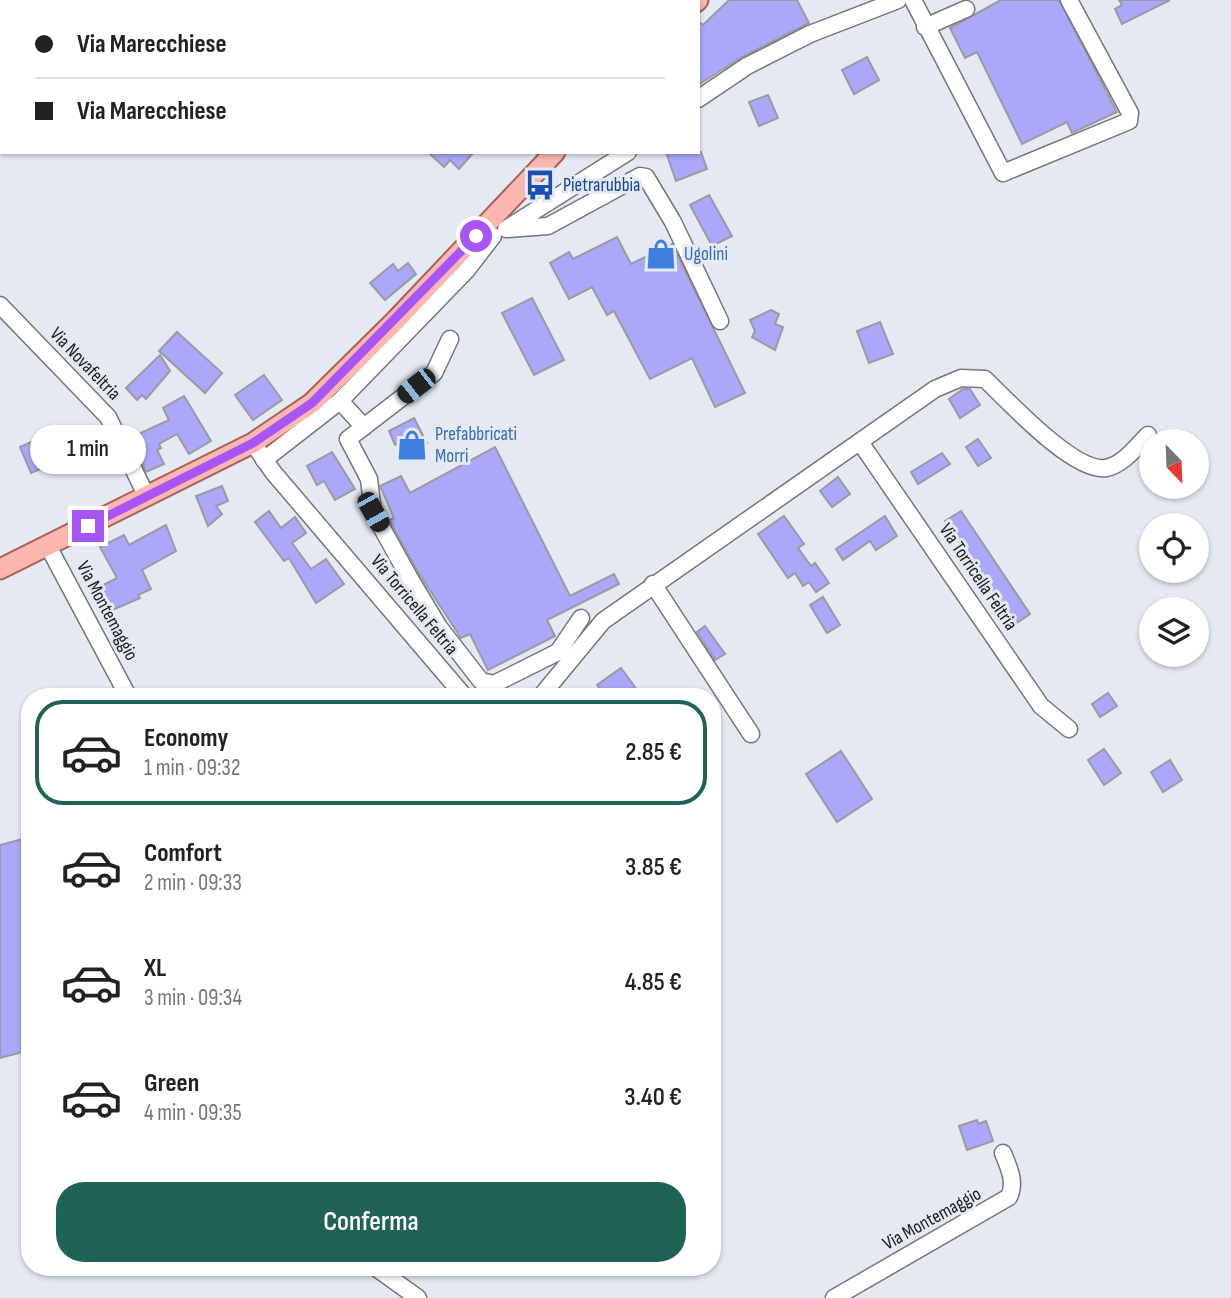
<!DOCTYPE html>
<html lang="it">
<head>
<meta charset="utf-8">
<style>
	body { margin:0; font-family:"Sofia Sans Condensed",sans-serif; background:#f6f6f6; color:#222; height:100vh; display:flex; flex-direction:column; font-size:26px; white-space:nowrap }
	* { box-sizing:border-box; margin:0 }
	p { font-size:23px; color:#767676 }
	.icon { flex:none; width:38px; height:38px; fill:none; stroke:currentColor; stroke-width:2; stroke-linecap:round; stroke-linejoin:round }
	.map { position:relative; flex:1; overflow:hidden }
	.sheet { position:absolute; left:21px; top:688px; width:700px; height:588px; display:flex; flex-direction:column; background:#fff; border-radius:28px; box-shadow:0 2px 5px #0004 }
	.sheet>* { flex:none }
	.hud { position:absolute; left:0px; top:0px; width:700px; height:154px; box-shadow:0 2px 5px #0004; display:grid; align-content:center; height:154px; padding:0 35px; background:#fff }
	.needle { width:46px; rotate:157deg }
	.buttons { position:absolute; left:1139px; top:429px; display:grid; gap:14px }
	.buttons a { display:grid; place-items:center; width:70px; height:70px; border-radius:50%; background:#fff; box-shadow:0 2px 5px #0004; font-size:35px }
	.end { position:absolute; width:32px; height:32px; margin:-16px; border:9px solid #a855f7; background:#fff; box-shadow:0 0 0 4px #fff }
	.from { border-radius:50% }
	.bubble { position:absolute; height:49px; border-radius:24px; background:#fff; box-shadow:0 2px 5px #0004; font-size:23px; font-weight:600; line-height:49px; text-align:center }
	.car { position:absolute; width:21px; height:42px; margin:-21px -10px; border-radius:9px; box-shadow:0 0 5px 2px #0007; background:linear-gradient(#222 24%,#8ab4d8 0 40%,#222 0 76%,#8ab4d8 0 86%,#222 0) }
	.hud b { display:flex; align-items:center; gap:24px; height:66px; font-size:26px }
	.hud b+b { border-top:2px solid #e0e0e0 }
	.hud i { width:18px; height:18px; background:#222 }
	ul { padding:12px 0 0; list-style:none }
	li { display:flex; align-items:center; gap:21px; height:105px; margin:0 14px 10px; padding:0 21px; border:4px solid transparent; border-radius:28px }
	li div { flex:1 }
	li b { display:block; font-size:26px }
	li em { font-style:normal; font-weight:600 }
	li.selected { border-color:#1f6355 }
	li>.icon { width:63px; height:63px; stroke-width:1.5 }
	.cta { display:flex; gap:14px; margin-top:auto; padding:14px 35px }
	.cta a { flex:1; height:80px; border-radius:28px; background:#1f6355; color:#fff; font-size:28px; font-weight:600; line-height:80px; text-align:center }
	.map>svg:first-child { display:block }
	.building { fill:#aba8fb; stroke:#999aa2; stroke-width:2 }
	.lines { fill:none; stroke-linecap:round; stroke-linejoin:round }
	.minor-casing { stroke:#72777e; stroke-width:19 }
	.major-casing { stroke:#a9615a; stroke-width:23 }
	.minor { stroke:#fff; stroke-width:16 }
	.major { stroke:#fab6af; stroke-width:19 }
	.route { stroke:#a855f7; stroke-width:9 }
	.labels { text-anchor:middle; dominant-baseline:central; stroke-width:6; stroke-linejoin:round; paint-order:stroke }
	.transit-label { font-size:19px; fill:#164399; stroke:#e5eaf2; text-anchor:start }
	.shop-label { font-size:19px; fill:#366cbe; stroke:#e5eaf2; text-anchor:start }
	.street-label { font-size:19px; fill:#191b1e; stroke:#e5eaf2 }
</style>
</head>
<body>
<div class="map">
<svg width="1231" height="1298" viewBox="0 0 1231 1298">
	<rect width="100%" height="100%" fill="#e5eaf2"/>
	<g class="building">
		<path d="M 729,0 L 797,0 L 809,23 L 742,57 L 698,85 L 698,21 L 703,25 Z"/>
		<path d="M 1001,0 L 1059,0 L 1117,112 L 1072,133 L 1067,122 L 1022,144 L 977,52 L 965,58 L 950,28 Z"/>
		<path d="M 1119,0 L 1170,0 L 1122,24 L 1115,9 L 1122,5 Z"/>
		<path d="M 867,57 L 879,80 L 854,94 L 842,70 Z"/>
		<path d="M 768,95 L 778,118 L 759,126 L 749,102 Z"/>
		<path d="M 428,152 L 474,152 L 459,169 L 450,160 L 444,167 Z"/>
		<path d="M 666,152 L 701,152 L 707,169 L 676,181 Z"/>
		<path d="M 709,195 L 732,236 L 712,246 L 690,205 Z"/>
		<path d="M 617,237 L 631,264 L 672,244 L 745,393 L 715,407 L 692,358 L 650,379 L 614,311 L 607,315 L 592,287 L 569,299 L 550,263 L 569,252 L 573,259 Z"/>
		<path d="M 408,263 L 416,274 L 385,300 L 370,283 L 393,264 L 398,271 Z"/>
		<path d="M 532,298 L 564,360 L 534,375 L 502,313 Z"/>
		<path d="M 771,310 L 779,314 L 775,324 L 783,327 L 775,350 L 752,337 L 755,331 L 750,320 Z"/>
		<path d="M 880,322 L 893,354 L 869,363 L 857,331 Z"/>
		<path d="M 177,332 L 222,373 L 205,393 L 159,351 Z"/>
		<path d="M 160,355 L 170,371 L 146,399 L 142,395 L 137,400 L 126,388 Z"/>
		<path d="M 264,375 L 282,400 L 253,420 L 235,395 Z"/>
		<path d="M 963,389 L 970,389 L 980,405 L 960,418 L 949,399 Z"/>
		<path d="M 184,396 L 211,441 L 189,454 L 177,434 L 159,444 L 161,448 L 157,450 L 164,464 L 146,472 L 130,438 L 169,420 L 163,408 Z"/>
		<path d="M 414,418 L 427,443 L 405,455 L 399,443 L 395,445 L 389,431 Z"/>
		<path d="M 42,437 L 53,464 L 31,473 L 20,447 Z"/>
		<path d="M 978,439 L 991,458 L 978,466 L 966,447 Z"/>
		<path d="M 495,447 L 570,596 L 614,574 L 619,584 L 547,620 L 555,636 L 488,670 L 470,634 L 461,638 L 418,572 L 389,520 L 394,518 L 380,486 L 401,476 L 410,493 Z"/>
		<path d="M 332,452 L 355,489 L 335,500 L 324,481 L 317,485 L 307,466 Z"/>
		<path d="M 942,453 L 950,464 L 918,484 L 911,472 Z"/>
		<path d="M 838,477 L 850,494 L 832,507 L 820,491 Z"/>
		<path d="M 222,486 L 228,501 L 216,506 L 222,514 L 208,526 L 196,496 Z"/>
		<path d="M 269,511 L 281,528 L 295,517 L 306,533 L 292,543 L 311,569 L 326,559 L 344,584 L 316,603 L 289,558 L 284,561 L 255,522 Z"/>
		<path d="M 961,511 L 1030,614 L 1014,625 L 945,521 Z"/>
		<path d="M 784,516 L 804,544 L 798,548 L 811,566 L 815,563 L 829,583 L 816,592 L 809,582 L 803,586 L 795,573 L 788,578 L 758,534 Z"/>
		<path d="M 885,516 L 897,536 L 876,550 L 870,541 L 843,560 L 836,549 Z"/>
		<path d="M 166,525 L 176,551 L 142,570 L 151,589 L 138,595 L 140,598 L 101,615 L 90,592 L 117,578 L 100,547 L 124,535 L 129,545 Z"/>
		<path d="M 823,597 L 840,625 L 827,633 L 810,605 Z"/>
		<path d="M 705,626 L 725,654 L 715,660 L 697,632 Z"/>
		<path d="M 621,668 L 635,687 L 623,696 L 606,696 L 597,685 Z"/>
		<path d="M 1108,693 L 1117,706 L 1100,717 L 1092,704 Z"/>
		<path d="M 1104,749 L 1121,773 L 1104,785 L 1088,760 Z"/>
		<path d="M 841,751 L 872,799 L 837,822 L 806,774 Z"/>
		<path d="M 1170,760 L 1182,780 L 1163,792 L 1151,772 Z"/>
		<path d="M 30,837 L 30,1050 L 0,1058 L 0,845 Z"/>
		<path d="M 977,1120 L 978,1124 L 986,1121 L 993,1141 L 967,1150 L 959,1126 Z"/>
	</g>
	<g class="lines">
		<g class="minor-casing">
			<g id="minor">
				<path d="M 913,0 L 1003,173 L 1129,121 L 1130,113 L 1069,0"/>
				<path d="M 165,2 L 167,0"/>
				<path d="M 925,27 L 966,9"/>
				<path d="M 698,99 L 747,66 L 810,34 L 898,0"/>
				<path d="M 0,141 L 2,139"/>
				<path d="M 509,227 L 628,152"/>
				<path d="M 506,229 L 548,226 L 640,176 L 646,177 L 673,222 L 720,321"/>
				<path d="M 0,305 L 108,417 L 147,497"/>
				<path d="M 450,339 L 434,373 L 348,439 L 369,479 L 373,512 L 409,577 L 439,627 L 481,681 L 494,684 L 558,652 L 581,618"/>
				<path d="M 364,427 L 340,401 L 466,271 L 493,236"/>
				<path d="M 860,442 L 1041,706 L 1069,729"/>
				<path d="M 253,443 L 273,472 L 464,696"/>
				<path d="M 264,460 L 340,401"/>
				<path d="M 48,546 L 128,696"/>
				<path d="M 653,584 L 751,734"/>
				<path d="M 541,696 L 603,621 L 935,389 L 961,378 L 985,379 C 1008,401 1074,473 1106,468 C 1123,465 1137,446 1148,435"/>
				<path d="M 375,1267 L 418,1298"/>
				<path d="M 834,1298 L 1009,1197 C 1016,1182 1009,1168 1003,1153"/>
			</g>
		</g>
		<g class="major-casing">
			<g id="major">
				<path d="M 696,2 L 698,0"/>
				<path d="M 0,569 L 253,443 L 312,403 L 395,321 L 555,152"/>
			</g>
		</g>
		<use href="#minor" class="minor"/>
		<use href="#major" class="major"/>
	</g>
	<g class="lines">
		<path class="route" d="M 88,526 L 253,443 L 312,403 L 476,236"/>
	</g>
	<defs>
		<g id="bus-bare" transform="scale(2.415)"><path d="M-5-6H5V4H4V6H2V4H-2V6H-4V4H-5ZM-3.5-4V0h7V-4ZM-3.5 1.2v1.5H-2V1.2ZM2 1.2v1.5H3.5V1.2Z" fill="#1a4fb4" stroke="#e5eaf2" stroke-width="2.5" paint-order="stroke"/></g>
		<g id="shop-bare" transform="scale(2.415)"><path d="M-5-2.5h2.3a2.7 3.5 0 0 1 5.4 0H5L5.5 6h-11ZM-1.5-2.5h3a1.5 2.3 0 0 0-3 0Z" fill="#3f7fe0" stroke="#e5eaf2" stroke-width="2.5" paint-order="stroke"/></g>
	</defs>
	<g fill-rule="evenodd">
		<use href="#bus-bare" x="540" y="185"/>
		<use href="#shop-bare" x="661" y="254"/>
		<use href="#shop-bare" x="412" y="445"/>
	</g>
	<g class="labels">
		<g class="transit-label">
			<text x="563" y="185">Pietrarubbia</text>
		</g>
		<g class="shop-label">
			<text x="684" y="254">Ugolini</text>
			<text x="435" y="434">Prefabbricati<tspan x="435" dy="22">Morri</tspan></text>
		</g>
		<g class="street-label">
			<text transform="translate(85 364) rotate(46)">Via Novafeltria</text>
			<text transform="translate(978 577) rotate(56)">Via Torricella Feltria</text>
			<text transform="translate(414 605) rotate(50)">Via Torricella Feltria</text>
			<text transform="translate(107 611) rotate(62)">Via Montemaggio</text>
			<text transform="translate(932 1219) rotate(-29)">Via Montemaggio</text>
		</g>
	</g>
</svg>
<div class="buttons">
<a><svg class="needle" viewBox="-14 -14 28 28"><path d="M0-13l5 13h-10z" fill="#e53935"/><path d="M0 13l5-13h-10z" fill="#767676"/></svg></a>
<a><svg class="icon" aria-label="locate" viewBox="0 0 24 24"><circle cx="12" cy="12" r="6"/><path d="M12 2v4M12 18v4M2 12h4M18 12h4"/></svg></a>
<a><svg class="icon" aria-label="layers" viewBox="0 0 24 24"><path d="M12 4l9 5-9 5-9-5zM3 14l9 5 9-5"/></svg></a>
</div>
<i class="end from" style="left:476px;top:236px"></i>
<i class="end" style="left:88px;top:526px"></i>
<div class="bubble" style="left:30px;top:425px;width:116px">1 min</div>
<i class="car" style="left:416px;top:386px;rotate:232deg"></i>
<i class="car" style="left:373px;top:512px;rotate:151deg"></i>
<div class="hud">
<b><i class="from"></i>Via Marecchiese</b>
<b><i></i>Via Marecchiese</b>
</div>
<section class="sheet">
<ul>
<li class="selected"><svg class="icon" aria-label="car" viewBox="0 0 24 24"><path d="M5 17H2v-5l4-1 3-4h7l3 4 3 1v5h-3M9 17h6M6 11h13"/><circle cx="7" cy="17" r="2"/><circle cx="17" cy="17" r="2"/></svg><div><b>Economy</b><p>1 min · 09:32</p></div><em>2.85 €</em></li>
<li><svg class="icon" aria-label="car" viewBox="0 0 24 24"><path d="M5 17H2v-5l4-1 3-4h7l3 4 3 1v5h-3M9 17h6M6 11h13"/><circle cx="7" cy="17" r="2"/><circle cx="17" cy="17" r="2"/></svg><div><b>Comfort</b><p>2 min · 09:33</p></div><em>3.85 €</em></li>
<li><svg class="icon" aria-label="car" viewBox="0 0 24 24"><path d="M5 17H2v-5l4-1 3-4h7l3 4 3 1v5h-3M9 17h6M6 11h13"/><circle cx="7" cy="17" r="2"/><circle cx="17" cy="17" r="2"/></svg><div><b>XL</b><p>3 min · 09:34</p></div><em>4.85 €</em></li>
<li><svg class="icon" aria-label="car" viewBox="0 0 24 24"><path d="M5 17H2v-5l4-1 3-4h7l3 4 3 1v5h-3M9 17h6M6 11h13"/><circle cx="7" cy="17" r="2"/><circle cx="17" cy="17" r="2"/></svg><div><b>Green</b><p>4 min · 09:35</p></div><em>3.40 €</em></li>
</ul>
<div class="cta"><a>Conferma</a></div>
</section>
</div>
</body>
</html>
